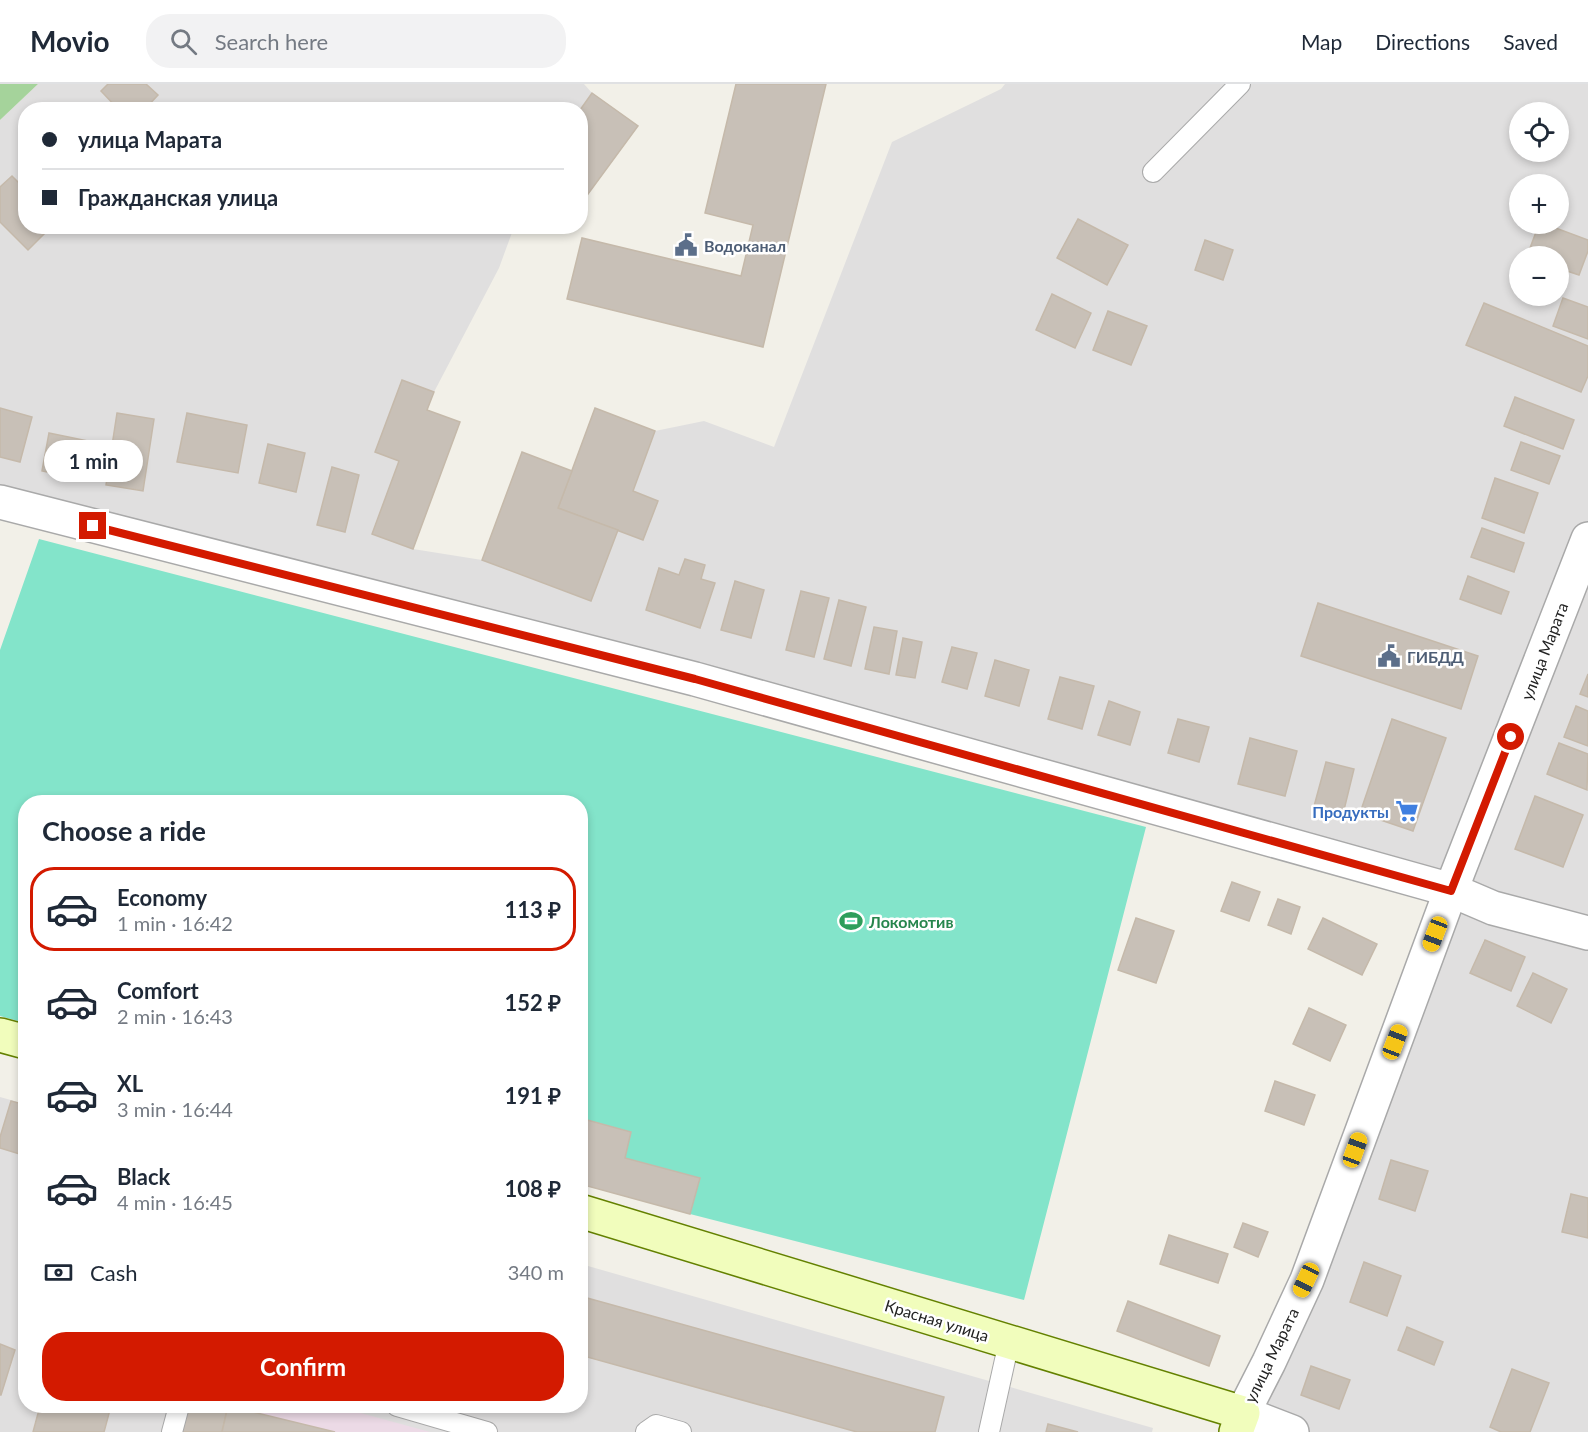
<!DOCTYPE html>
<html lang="en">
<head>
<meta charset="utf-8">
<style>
	body { margin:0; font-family:Lato,sans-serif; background:#f2f2f3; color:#1f2937; height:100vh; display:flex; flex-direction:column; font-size:22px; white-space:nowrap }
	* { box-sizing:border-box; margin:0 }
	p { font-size:20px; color:#747a83 }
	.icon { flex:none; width:33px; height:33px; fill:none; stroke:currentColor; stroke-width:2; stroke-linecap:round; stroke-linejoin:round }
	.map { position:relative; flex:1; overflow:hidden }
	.sheet { position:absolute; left:18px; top:711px; width:570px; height:618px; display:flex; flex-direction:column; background:#fff; border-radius:24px; box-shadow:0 3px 9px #0003 }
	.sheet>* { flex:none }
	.hud { position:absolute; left:18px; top:18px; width:570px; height:132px; border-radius:24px; box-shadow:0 3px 9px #0003; display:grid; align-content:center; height:132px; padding:0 24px; background:#fff }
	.fabs { position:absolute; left:1509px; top:18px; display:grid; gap:12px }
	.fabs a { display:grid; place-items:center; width:60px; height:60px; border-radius:50%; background:#fff; box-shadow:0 3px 9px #0003; font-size:30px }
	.end { position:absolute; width:27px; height:27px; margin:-14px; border:8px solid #d31a00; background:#fff; box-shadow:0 0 0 3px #fff }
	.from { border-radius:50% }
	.bubble { position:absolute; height:42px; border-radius:21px; background:#fff; box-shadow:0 3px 9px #0003; font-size:20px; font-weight:700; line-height:42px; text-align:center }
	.car { position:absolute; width:18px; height:36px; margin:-18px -9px; border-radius:8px; box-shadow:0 0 4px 2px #0007; background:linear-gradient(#f5c518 24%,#345 0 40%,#f5c518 0 76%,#345 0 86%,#f5c518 0) }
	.hud b { display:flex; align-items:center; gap:21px; height:57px; font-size:22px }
	.hud b+b { border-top:2px solid #e0e1e3 }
	.hud i { width:15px; height:15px; background:#1f2937 }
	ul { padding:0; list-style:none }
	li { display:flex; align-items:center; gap:18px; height:84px; margin:0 12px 9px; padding:0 12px; border:3px solid transparent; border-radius:24px }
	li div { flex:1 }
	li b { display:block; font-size:22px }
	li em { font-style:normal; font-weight:700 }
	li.current { border-color:#d31a00 }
	li>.icon { width:54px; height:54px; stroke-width:1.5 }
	h2 { padding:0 24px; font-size:27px; line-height:72px }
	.pay { display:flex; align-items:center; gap:15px; height:66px; padding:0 24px; font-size:22px }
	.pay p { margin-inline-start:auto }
	.action { display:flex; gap:12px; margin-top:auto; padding:12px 24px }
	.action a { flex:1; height:69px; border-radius:24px; background:#d31a00; color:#fff; font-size:24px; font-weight:700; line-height:69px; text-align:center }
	header { display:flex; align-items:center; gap:36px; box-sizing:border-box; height:84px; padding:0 30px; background:#fff; border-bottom:2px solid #e0e1e3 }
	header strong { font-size:28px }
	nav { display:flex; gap:33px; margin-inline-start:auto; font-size:21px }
	.search { width:420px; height:54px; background:#f2f2f3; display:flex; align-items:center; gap:15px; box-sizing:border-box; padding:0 21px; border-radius:24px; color:#747a83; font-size:22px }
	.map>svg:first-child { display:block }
	.residential { fill:#e0dfdf; fill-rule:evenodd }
	.industrial { fill:#ecdae6 }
	.forest { fill:#a5d39b }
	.pitch { fill:#83e4ca }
	.building { fill:#c8c0b7; stroke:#c5b9aa; stroke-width:1.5 }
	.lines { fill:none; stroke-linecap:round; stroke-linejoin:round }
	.lane-casing { stroke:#a9a9a9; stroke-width:22 }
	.street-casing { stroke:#a9a9a9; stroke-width:36 }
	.secondary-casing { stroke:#648100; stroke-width:36 }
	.lane { stroke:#fff; stroke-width:20 }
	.street { stroke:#fff; stroke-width:33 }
	.secondary { stroke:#f1fdbc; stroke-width:33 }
	.route { stroke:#d31a00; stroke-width:8 }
	.labels { text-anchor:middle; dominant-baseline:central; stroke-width:5; stroke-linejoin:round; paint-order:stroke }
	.service-label { font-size:16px; font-weight:bold; fill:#4e5e75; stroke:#fff; text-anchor:start }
	.street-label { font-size:16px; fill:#222; stroke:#fff }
	.shop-label { font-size:16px; font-weight:bold; fill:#366cbe; stroke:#fff; text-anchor:end }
	.leisure-label { font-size:16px; font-weight:bold; fill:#27864d; stroke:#fff; text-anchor:start }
</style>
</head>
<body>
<header>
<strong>Movio</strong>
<div class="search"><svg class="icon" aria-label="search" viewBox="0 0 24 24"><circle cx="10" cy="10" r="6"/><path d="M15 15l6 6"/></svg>Search here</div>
<nav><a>Map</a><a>Directions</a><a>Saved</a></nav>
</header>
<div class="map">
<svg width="1588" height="1348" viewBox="0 0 1588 1348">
	<rect width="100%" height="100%" fill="#f2f0e8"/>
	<g class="residential">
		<path d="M 38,0 L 108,0 L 101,8 L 119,25 L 26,26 L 25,106 L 12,92 L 0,103 L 0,36 Z"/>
		<path d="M 146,0 L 584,0 L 592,9 L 580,26 L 144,26 L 158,11 Z"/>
		<path d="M 1005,0 L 1588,0 L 1588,156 L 1545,140 L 1558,140 L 1558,100 L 1520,100 L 1520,140 L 1539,140 L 1527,172 L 1528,172 L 1520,172 L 1520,212 L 1558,212 L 1559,184 L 1579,191 L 1588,167 L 1588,223 L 1563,214 L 1553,242 L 1588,255 L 1588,262 L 1484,219 L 1467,260 L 1581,308 L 1588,292 L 1588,627 L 1576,622 L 1564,653 L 1588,662 L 1588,670 L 1559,659 L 1547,690 L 1587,705 L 1588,703 L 1588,1114 L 1571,1110 L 1588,1154 L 1588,1348 L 1530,1348 L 1549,1300 L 1512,1285 L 1490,1343 L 1501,1348 L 1236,1348 L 1451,807 L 0,418 L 0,373 L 20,378 L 32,333 L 0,324 L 0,138 L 28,166 L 52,142 L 514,143 L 499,184 L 434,308 L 402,296 L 375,368 L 399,377 L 413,465 L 482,476 L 591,517 L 618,446 L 643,455 L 657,417 L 633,407 L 655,347 L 704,337 L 774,363 L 892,58 L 1001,5 ZM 1520,28 L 1558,28 L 1558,68 L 1520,68 ZM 1079,135 L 1128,161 L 1107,201 L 1058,174 ZM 1052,211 L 1091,229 L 1075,263 L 1036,246 ZM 1108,227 L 1146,242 L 1131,281 L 1093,266 ZM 1515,313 L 1574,336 L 1563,365 L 1504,342 ZM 187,329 L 247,341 L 238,389 L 178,378 ZM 117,330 L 143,407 L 142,407 L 106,401 ZM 98,359 L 90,397 L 42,387 ZM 268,361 L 305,369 L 296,408 L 260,399 ZM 1560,372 L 1549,400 L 1512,386 ZM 332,384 L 359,391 L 345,448 L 318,441 ZM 1495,395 L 1524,448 L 1482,434 ZM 1481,445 L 1524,459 L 1514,488 L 1472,473 ZM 685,475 L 705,481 L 701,495 L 715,500 L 700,544 L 646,525 L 659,485 L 679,491 ZM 1468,492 L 1509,508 L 1500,530 L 1460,515 ZM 735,498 L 764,506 L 751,554 ZM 801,507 L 829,514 L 814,573 L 786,565 ZM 839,516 L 866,524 L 851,581 L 824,575 ZM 1318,519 L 1478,572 L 1461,625 L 1301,572 ZM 874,543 L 897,547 L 888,590 L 866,585 ZM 903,554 L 922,558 L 915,594 L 896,590 ZM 952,563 L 976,569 L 966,605 L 942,598 ZM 995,577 L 1029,585 L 1019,622 L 986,612 ZM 1060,593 L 1094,602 L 1082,645 L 1048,635 ZM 1109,618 L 1140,628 L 1130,661 L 1098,651 ZM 1178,635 L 1209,644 L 1198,678 L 1168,669 ZM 1392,636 L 1413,747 L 1360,728 ZM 1250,655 L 1297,667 L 1285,712 L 1238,700 ZM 1326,678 L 1354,686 L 1342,733 L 1313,726 ZM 1535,713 L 1583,731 L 1562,783 L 1515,765 ZM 1484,856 L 1525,874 L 1511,907 L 1470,889 ZM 1533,889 L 1567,905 L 1551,938 L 1517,922 ZM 1391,1076 L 1428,1088 L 1415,1127 L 1379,1115 ZM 1364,1179 L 1401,1192 L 1387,1232 L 1350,1218 ZM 1407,1243 L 1443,1258 L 1434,1281 L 1398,1266 ZM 1311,1282 L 1349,1296 L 1339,1325 L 1301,1311 Z"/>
		<path d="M 0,1013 L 25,1020 L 26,1322 L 580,1322 L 581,1180 L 1153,1344 L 1152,1348 L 0,1348 Z"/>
	</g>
	<path class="industrial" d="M 169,1322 L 335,1322 L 430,1348 L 161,1348 Z"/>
	<path class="forest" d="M 0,0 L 38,0 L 0,36 Z"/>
	<path class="pitch" d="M 39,455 L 1146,743 L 1024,1216 L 690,1130 L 581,1100 L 580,718 L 26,718 L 25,939 L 0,932 L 0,566 Z"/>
	<g class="building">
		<path d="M 108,0 L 146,0 L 158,11 L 144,26 L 119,26 L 101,7 Z"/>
		<path d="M 736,0 L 826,0 L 763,263 L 567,215 L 582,154 L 741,192 L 753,141 L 705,129 Z"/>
		<path d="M 592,9 L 638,42 L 580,121 L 580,26 Z"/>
		<path d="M 12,92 L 26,106 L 26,142 L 52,142 L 28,166 L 0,138 L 0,103 Z"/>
		<path d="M 1078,135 L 1128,161 L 1107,201 L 1057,174 Z"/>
		<path d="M 1539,140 L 1545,140 L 1588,156 L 1588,167 L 1579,191 L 1558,184 L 1558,172 L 1527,172 Z"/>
		<path d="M 1205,156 L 1233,166 L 1223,196 L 1195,186 Z"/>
		<path d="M 1052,210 L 1091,229 L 1075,264 L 1036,246 Z"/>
		<path d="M 1563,214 L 1588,223 L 1588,255 L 1553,242 Z"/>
		<path d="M 1484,219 L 1588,262 L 1588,292 L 1581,308 L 1466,261 Z"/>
		<path d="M 1108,227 L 1147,242 L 1131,281 L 1093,266 Z"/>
		<path d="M 402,296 L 434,308 L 427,326 L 460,338 L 413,465 L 372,450 L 399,377 L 375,368 Z"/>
		<path d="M 1515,313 L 1574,336 L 1563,365 L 1504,342 Z"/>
		<path d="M 0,324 L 32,333 L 20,378 L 0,373 Z"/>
		<path d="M 595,324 L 655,347 L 633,407 L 658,417 L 643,456 L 558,424 Z"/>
		<path d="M 117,329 L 154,335 L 143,407 L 106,401 Z"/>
		<path d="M 187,329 L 247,341 L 238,389 L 177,378 Z"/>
		<path d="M 49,349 L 98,359 L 90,397 L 42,387 Z"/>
		<path d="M 1521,358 L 1560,372 L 1549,400 L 1511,386 Z"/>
		<path d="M 268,360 L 305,369 L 296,408 L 259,399 Z"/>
		<path d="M 522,368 L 572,387 L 558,424 L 618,446 L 591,517 L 482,476 Z"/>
		<path d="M 332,383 L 359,391 L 345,448 L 317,441 Z"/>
		<path d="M 1495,394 L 1538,409 L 1524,449 L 1482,434 Z"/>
		<path d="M 1482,444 L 1524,459 L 1514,488 L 1471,473 Z"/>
		<path d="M 685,475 L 705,481 L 701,495 L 715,499 L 700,544 L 646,526 L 659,484 L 679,491 Z"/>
		<path d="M 1468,492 L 1509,508 L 1501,530 L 1460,515 Z"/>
		<path d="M 735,497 L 764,506 L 751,554 L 721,546 Z"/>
		<path d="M 801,507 L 829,514 L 814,573 L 786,566 Z"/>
		<path d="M 839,516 L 866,523 L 851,582 L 824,575 Z"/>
		<path d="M 1318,519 L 1478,572 L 1461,625 L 1301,572 Z"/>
		<path d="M 874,543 L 897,547 L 889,590 L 865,585 Z"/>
		<path d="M 903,554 L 922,558 L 915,594 L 896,591 Z"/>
		<path d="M 952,563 L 977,569 L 967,605 L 942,598 Z"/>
		<path d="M 995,576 L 1029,586 L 1019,622 L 985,612 Z"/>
		<path d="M 1588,590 L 1588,613 L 1580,610 Z"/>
		<path d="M 1060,593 L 1094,602 L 1082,645 L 1048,635 Z"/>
		<path d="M 1109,617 L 1140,628 L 1130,661 L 1098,651 Z"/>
		<path d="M 1576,622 L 1588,627 L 1588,662 L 1564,653 Z"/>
		<path d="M 1178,635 L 1209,643 L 1199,678 L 1168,669 Z"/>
		<path d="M 1392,635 L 1446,654 L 1413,747 L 1360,729 Z"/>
		<path d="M 1250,654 L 1297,667 L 1285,712 L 1238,700 Z"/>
		<path d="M 1559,659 L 1588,670 L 1587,706 L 1547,690 Z"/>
		<path d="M 1326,678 L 1354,685 L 1342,734 L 1313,726 Z"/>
		<path d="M 1535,712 L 1583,731 L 1563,783 L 1515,765 Z"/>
		<path d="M 1232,798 L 1260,808 L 1249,837 L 1221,827 Z"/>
		<path d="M 1278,815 L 1300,823 L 1291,850 L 1268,841 Z"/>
		<path d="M 1136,834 L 1174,847 L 1156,899 L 1118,886 Z"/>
		<path d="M 1323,834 L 1377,860 L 1362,891 L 1308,865 Z"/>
		<path d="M 1485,856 L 1525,873 L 1511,907 L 1470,889 Z"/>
		<path d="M 1533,889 L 1567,905 L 1551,939 L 1517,922 Z"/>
		<path d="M 1309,924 L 1346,941 L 1330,977 L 1293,960 Z"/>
		<path d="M 1275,997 L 1315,1011 L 1304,1041 L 1265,1027 Z"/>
		<path d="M 11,1017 L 26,1021 L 26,1072 L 0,1064 L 0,1053 Z"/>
		<path d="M 580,1034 L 631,1048 L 625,1074 L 700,1094 L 690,1130 L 580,1100 Z"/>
		<path d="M 1391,1076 L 1428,1087 L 1415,1127 L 1379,1115 Z"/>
		<path d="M 1571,1110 L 1588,1114 L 1588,1154 L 1562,1148 Z"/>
		<path d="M 1243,1139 L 1268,1148 L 1258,1173 L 1234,1163 Z"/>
		<path d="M 1169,1151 L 1228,1170 L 1218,1199 L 1160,1180 Z"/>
		<path d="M 1364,1178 L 1401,1192 L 1387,1232 L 1350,1218 Z"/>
		<path d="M 580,1212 L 944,1313 L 935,1348 L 857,1348 L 580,1271 Z"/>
		<path d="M 1128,1217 L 1220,1252 L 1209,1282 L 1117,1247 Z"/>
		<path d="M 1407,1243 L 1443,1258 L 1434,1281 L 1398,1266 Z"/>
		<path d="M 0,1260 L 15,1266 L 1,1311 L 0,1311 Z"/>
		<path d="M 1311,1282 L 1350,1296 L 1339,1325 L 1301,1311 Z"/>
		<path d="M 1512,1285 L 1549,1299 L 1530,1348 L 1501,1348 L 1490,1343 Z"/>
		<path d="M 40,1322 L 111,1322 L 104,1348 L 33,1348 Z"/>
		<path d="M 186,1322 L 228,1322 L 222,1348 L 180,1348 Z"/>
		<path d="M 228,1322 L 335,1348 L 222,1348 Z"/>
		<path d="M 1048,1340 L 1078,1348 L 1046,1348 Z"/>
	</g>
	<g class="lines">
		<g class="lane-casing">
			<g id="lane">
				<path d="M 1153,88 L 1240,0"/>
				<path d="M 397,1322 L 487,1348"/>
				<path d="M 172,1348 L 179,1322"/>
				<path d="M 646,1348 L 656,1341 L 681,1348"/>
				<path d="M 989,1348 L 1009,1258"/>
			</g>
		</g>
		<g class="street-casing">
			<g id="street">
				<path d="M 0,418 L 695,595 L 1451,806 L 1493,824 L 1588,849"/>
				<path d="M 1292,1348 L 1243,1329 L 1269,1278 L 1307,1196 L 1451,806 L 1588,455"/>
			</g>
		</g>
		<g class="secondary-casing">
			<g id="secondary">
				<path d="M 0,951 L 26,958"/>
				<path d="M 580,1127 L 1243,1329 L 1236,1348"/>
			</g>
		</g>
		<use href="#lane" class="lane"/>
		<use href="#street" class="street"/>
		<use href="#secondary" class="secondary"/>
	</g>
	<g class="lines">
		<path class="route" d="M 93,442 L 695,595 L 1451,807 L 1511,653"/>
	</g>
	<defs>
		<g id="civic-bare" transform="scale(1.8)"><path d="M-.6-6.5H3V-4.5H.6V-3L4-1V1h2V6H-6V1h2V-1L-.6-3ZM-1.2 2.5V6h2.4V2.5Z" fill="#5c6f8a" stroke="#fff" stroke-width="2.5" paint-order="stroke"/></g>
		<g id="supermarket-bare" transform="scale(1.8)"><path d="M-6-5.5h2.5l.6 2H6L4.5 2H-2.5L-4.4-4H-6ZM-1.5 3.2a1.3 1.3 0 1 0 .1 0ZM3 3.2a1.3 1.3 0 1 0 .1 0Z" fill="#3f7fe0" stroke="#fff" stroke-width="2.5" paint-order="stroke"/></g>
		<g id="stadium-bare" transform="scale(1.8)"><path d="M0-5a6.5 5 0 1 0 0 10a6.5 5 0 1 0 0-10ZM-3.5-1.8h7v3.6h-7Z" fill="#2e9e5b" stroke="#fff" stroke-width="2.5" paint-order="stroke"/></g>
	</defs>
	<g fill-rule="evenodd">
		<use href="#civic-bare" x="686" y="161"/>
		<use href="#civic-bare" x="1389" y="572"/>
		<use href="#supermarket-bare" x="1407" y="727"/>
		<use href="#stadium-bare" x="851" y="837"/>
	</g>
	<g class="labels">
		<g class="service-label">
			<text x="704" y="161">Водоканал</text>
			<text x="1407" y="572">ГИБДД</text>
		</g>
		<g class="street-label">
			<text transform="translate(1544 567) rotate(-69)">улица Марата</text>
			<text transform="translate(937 1236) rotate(17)">Красная улица</text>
			<text transform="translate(1271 1271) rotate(-64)">улица Марата</text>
		</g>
		<g class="shop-label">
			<text x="1389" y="727">Продукты</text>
		</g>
		<g class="leisure-label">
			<text x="869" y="837">Локомотив</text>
		</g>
	</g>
</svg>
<div class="fabs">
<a><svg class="icon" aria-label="locate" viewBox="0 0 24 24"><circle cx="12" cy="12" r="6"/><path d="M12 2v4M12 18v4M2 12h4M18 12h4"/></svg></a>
<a>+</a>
<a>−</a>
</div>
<i class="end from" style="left:1511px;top:653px"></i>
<i class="end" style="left:93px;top:442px"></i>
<div class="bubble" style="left:44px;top:356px;width:99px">1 min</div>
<i class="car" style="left:1435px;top:850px;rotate:201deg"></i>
<i class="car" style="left:1395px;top:958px;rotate:21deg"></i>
<i class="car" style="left:1355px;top:1066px;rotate:20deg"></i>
<i class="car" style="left:1306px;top:1196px;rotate:205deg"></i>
<div class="hud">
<b><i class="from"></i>улица Марата</b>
<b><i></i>Гражданская улица</b>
</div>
<section class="sheet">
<h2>Choose a ride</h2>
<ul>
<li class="current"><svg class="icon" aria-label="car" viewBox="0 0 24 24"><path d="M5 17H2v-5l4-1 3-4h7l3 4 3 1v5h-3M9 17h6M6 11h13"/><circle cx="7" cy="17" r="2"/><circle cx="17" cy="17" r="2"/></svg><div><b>Economy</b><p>1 min · 16:42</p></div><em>113 ₽</em></li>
<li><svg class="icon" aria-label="car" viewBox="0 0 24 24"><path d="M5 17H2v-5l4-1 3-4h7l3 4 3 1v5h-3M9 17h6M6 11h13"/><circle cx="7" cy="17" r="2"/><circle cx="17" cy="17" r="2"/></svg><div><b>Comfort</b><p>2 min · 16:43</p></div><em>152 ₽</em></li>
<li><svg class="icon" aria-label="car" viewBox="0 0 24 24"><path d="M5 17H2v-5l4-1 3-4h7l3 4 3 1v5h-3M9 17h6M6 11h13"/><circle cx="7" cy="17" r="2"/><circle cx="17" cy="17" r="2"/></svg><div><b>XL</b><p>3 min · 16:44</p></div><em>191 ₽</em></li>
<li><svg class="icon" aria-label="car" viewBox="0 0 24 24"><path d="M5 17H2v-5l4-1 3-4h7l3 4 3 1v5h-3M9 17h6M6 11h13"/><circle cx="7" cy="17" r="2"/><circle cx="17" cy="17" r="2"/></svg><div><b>Black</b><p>4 min · 16:45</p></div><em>108 ₽</em></li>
</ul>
<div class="pay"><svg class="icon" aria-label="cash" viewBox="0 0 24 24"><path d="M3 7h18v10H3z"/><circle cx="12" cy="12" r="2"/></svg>Cash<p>340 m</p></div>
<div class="action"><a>Confirm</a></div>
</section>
</div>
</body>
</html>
